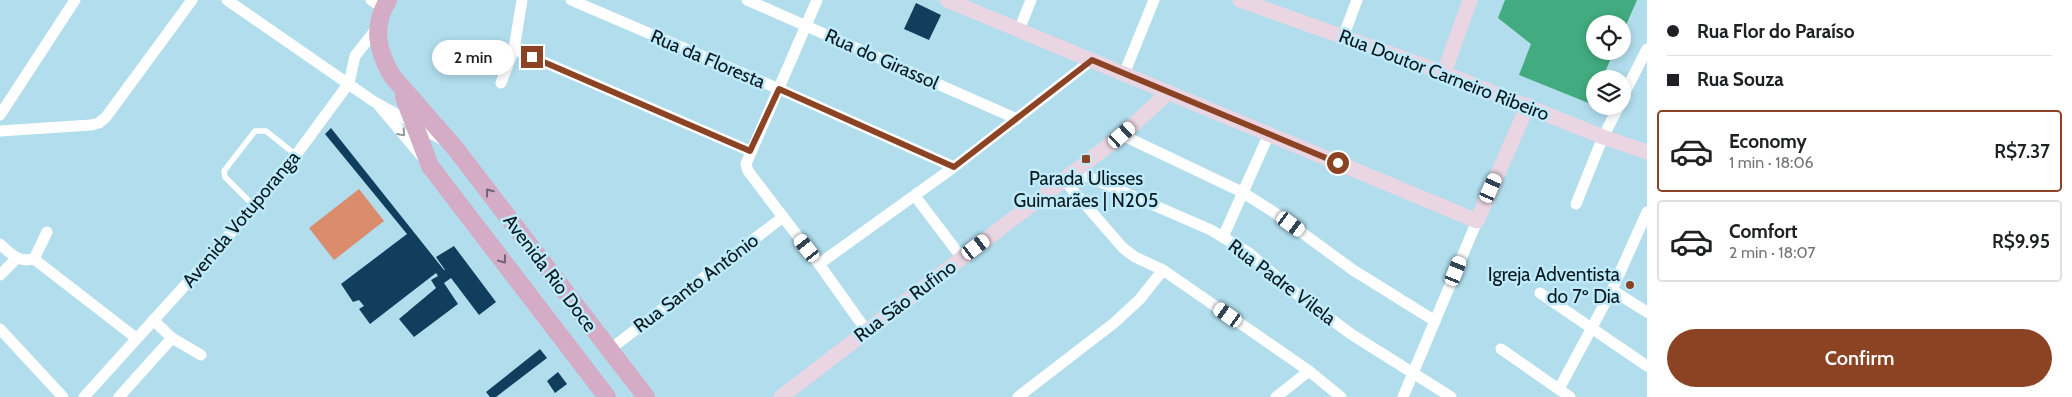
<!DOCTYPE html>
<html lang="en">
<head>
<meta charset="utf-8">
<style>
	body { margin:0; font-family:Cabin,sans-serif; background:#f6f6f6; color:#202124; height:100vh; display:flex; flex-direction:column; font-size:19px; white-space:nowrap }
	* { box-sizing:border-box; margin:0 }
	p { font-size:16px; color:#757577 }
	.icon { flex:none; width:28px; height:28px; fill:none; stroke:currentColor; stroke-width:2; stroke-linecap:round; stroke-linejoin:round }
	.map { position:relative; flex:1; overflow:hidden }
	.sheet { display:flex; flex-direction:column; background:#fff; width:425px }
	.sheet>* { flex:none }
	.hud { display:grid; align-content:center; height:110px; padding:0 20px; background:#fff }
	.controls { position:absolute; left:1586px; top:15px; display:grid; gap:10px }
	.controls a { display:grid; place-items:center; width:45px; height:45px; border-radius:50%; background:#fff; box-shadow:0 2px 8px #0003; font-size:25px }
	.end { position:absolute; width:22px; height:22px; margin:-11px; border:6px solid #8b4324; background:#fff; box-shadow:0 0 0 2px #fff }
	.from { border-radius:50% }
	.bubble { position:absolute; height:35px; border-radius:18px; background:#fff; box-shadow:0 2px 8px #0003; font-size:16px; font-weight:600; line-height:35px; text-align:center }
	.car { position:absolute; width:15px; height:30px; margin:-15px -8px; border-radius:6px; box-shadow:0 0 4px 1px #0007; background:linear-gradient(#fff 24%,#345 0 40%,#fff 0 76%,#345 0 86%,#fff 0) }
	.hud b { display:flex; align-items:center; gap:18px; height:48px; font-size:19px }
	.hud b+b { border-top:1px solid #e0e0e0 }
	.hud i { width:12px; height:12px; background:#202124 }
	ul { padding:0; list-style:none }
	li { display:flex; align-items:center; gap:15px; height:82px; margin:0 10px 8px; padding:0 10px; border:2px solid #e0e0e0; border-radius:5px }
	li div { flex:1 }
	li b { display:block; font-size:19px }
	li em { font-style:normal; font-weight:600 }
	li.on { border-color:#8b4324 }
	li>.icon { width:45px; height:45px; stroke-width:1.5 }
	.button { display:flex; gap:10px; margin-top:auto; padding:10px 20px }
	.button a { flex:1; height:58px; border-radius:30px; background:#8b4324; color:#fff; font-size:20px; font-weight:600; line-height:58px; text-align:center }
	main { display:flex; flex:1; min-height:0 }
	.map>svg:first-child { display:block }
	.green { fill:#db8c6c }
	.water { fill:#42ab7f }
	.building { fill:#113e5c }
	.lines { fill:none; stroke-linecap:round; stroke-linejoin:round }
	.lane { stroke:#fff; stroke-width:5.5 }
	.street { stroke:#fff; stroke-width:11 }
	.secondary { stroke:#ead5e2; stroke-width:15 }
	.primary { stroke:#d5acc5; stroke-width:18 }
	.oneway { stroke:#90989a }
	.oneway2 { stroke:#6f6272 }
	.route { stroke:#8b4324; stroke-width:6 }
	.poi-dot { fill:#8b4324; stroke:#beeafa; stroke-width:2 }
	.labels { text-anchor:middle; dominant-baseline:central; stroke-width:5; stroke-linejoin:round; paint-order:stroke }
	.street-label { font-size:19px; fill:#09191f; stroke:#beeafa }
	.poi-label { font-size:19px; fill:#09191f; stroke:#beeafa }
</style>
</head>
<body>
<main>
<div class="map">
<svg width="1647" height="397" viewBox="0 0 1647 397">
	<rect width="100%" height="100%" fill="#b1dded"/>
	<path class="green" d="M 359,189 L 384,221 L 334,260 L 309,228 Z"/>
	<path class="water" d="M 1505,0 L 1637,0 L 1623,32 L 1622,24 L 1595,24 L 1595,51 L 1614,51 L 1602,79 L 1595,79 L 1595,96 L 1591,104 L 1519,75 L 1531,44 L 1498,18 Z"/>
	<g class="building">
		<path d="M 916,3 L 941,15 L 929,40 L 904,29 Z"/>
		<path d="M 331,128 L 444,270 L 445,270 L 436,257 L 454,246 L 496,302 L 479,315 L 451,278 L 444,283 L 458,304 L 414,337 L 399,319 L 436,288 L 431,280 L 438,276 L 436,273 L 370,324 L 359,309 L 364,306 L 359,300 L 353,302 L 341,284 L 407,234 L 325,134 Z"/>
		<path d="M 540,349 L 547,358 L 496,397 L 490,397 L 486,392 Z"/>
		<path d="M 558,372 L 567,384 L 555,393 L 547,381 Z"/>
	</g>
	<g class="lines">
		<path class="lane" d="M 253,205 L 225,177 L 224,171 L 255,131 L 266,131 L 296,155"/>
		<g class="street">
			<path d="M 227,0 L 373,101 L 441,139"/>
			<path d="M 371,0 L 383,8"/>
			<path d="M 571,0 L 779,89 L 954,167"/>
			<path d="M 747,0 L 1017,119"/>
			<path d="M 817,0 L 746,164 L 748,171 L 819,264 L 866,330"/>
			<path d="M 1019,30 L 1031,0"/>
			<path d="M 1343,37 L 1357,0"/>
			<path d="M 514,49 L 750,151"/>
			<path d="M 1124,74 L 1154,0"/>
			<path d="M 501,83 L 514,49 L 522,0"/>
			<path d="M 1622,98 L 1647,49"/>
			<path d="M 380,107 L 423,158"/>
			<path d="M 0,115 L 75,0"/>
			<path d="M 0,131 L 91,125 L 99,123 L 106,117 L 192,0"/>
			<path d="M 1122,135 L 1242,192 L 1275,213 L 1353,270 L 1435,321"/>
			<path d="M 1075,171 L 1211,230 L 1249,253 L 1288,287 L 1351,334 L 1451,397"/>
			<path d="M 1064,180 L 1123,248 L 1135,257 L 1163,270 L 1309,371 L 1341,397"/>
			<path d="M 915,196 L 962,258"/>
			<path d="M 1576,204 L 1603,137 L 1619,106"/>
			<path d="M 1223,237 L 1269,134"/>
			<path d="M 0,244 C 10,253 18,263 34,259 L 136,338"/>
			<path d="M 34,259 L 47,232"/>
			<path d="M 819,264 L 954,167 L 1092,60"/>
			<path d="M 0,275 L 16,259"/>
			<path d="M 1612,290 L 1647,312"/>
			<path d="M 1540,293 L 1647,366"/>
			<path d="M 153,320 L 172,338 L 201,355"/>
			<path d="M 0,329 L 63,397"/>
			<path d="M 1501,349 L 1570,397"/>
			<path d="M 609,350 L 783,217"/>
			<path d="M 1559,389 L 1612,290 L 1647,212"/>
			<path d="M 84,397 L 208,260 L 296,155 L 349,83 L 355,56 L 377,28"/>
			<path d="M 119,397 L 172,338"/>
			<path d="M 1018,397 L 1114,323 L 1139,300 L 1163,270"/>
			<path d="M 1276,397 L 1309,371"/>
			<path d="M 1403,397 L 1477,221"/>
		</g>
		<g class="secondary">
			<path d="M 947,0 L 1477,221 L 1528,105"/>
			<path d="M 1240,0 L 1444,73 L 1603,137 L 1647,152"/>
			<path d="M 1444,73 L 1470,0"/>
			<path d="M 781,397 L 1122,135 L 1169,92"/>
		</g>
		<g class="primary">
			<path d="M 388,0 C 372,27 377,50 392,76 L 455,148 L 646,397"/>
			<path d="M 404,97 L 430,166 L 607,397"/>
		</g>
	</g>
	<defs><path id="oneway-chevron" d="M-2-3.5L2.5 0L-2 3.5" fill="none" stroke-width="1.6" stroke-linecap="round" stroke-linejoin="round" transform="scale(1.25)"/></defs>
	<use class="oneway" href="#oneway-chevron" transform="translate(402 133) rotate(49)"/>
	<g class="oneway2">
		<use href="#oneway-chevron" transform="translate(489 192) rotate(-127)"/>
		<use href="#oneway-chevron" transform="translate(503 260) rotate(53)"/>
	</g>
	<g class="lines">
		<path class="route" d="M 532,57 L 750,151 L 779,89 L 954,167 L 1092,60 L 1338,163"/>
	</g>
	<g class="poi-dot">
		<rect x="1081" y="154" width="10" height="10" rx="2.5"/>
		<circle cx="1630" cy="285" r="5"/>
	</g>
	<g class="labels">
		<g class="street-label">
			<text transform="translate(708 59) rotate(23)">Rua da Floresta</text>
			<text transform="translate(882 59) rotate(24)">Rua do Girassol</text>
			<text transform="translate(1444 75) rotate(21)">Rua Doutor Carneiro Ribeiro</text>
			<text transform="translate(241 219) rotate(-50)">Avenida Votuporanga</text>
			<text transform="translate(550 273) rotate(53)">Avenida Rio Doce</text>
			<text transform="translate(1282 282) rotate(37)">Rua Padre Vilela</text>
			<text transform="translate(696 283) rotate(-37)">Rua Santo Antônio</text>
			<text transform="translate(905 301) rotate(-37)">Rua São Rufino</text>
		</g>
		<g class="poi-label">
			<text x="1086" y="178">Parada Ulisses<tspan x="1086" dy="22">Guimarães | N205</tspan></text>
			<text x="1620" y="274" text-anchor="end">Igreja Adventista<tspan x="1620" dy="22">do 7º Dia</tspan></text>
		</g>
	</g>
</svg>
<div class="controls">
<a><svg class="icon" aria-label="locate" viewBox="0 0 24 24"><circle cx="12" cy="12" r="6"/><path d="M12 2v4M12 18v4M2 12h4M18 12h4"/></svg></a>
<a><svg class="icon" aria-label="layers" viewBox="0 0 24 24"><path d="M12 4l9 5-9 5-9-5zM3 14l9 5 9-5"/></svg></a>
</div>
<i class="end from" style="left:1338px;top:163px"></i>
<i class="end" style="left:532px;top:57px"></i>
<div class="bubble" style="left:432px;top:40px;width:82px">2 min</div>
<i class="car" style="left:1122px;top:135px;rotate:48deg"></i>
<i class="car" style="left:1491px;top:188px;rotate:24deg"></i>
<i class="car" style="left:1291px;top:224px;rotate:126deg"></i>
<i class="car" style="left:976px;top:247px;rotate:53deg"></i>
<i class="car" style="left:807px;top:248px;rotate:322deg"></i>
<i class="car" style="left:1456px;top:271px;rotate:22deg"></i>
<i class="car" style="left:1228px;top:315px;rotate:305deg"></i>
</div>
<section class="sheet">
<div class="hud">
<b><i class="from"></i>Rua Flor do Paraíso</b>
<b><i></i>Rua Souza</b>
</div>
<ul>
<li class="on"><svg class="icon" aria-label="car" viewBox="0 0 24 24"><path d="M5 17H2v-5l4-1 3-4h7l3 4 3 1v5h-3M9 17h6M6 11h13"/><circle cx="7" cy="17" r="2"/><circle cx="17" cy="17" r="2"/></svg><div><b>Economy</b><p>1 min · 18:06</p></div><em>R$7.37</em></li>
<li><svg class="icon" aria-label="car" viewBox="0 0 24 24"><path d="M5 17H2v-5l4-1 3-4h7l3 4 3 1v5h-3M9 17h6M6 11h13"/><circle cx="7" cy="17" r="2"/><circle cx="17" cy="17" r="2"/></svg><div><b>Comfort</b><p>2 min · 18:07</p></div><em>R$9.95</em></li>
</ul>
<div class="button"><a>Confirm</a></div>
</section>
</main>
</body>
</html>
